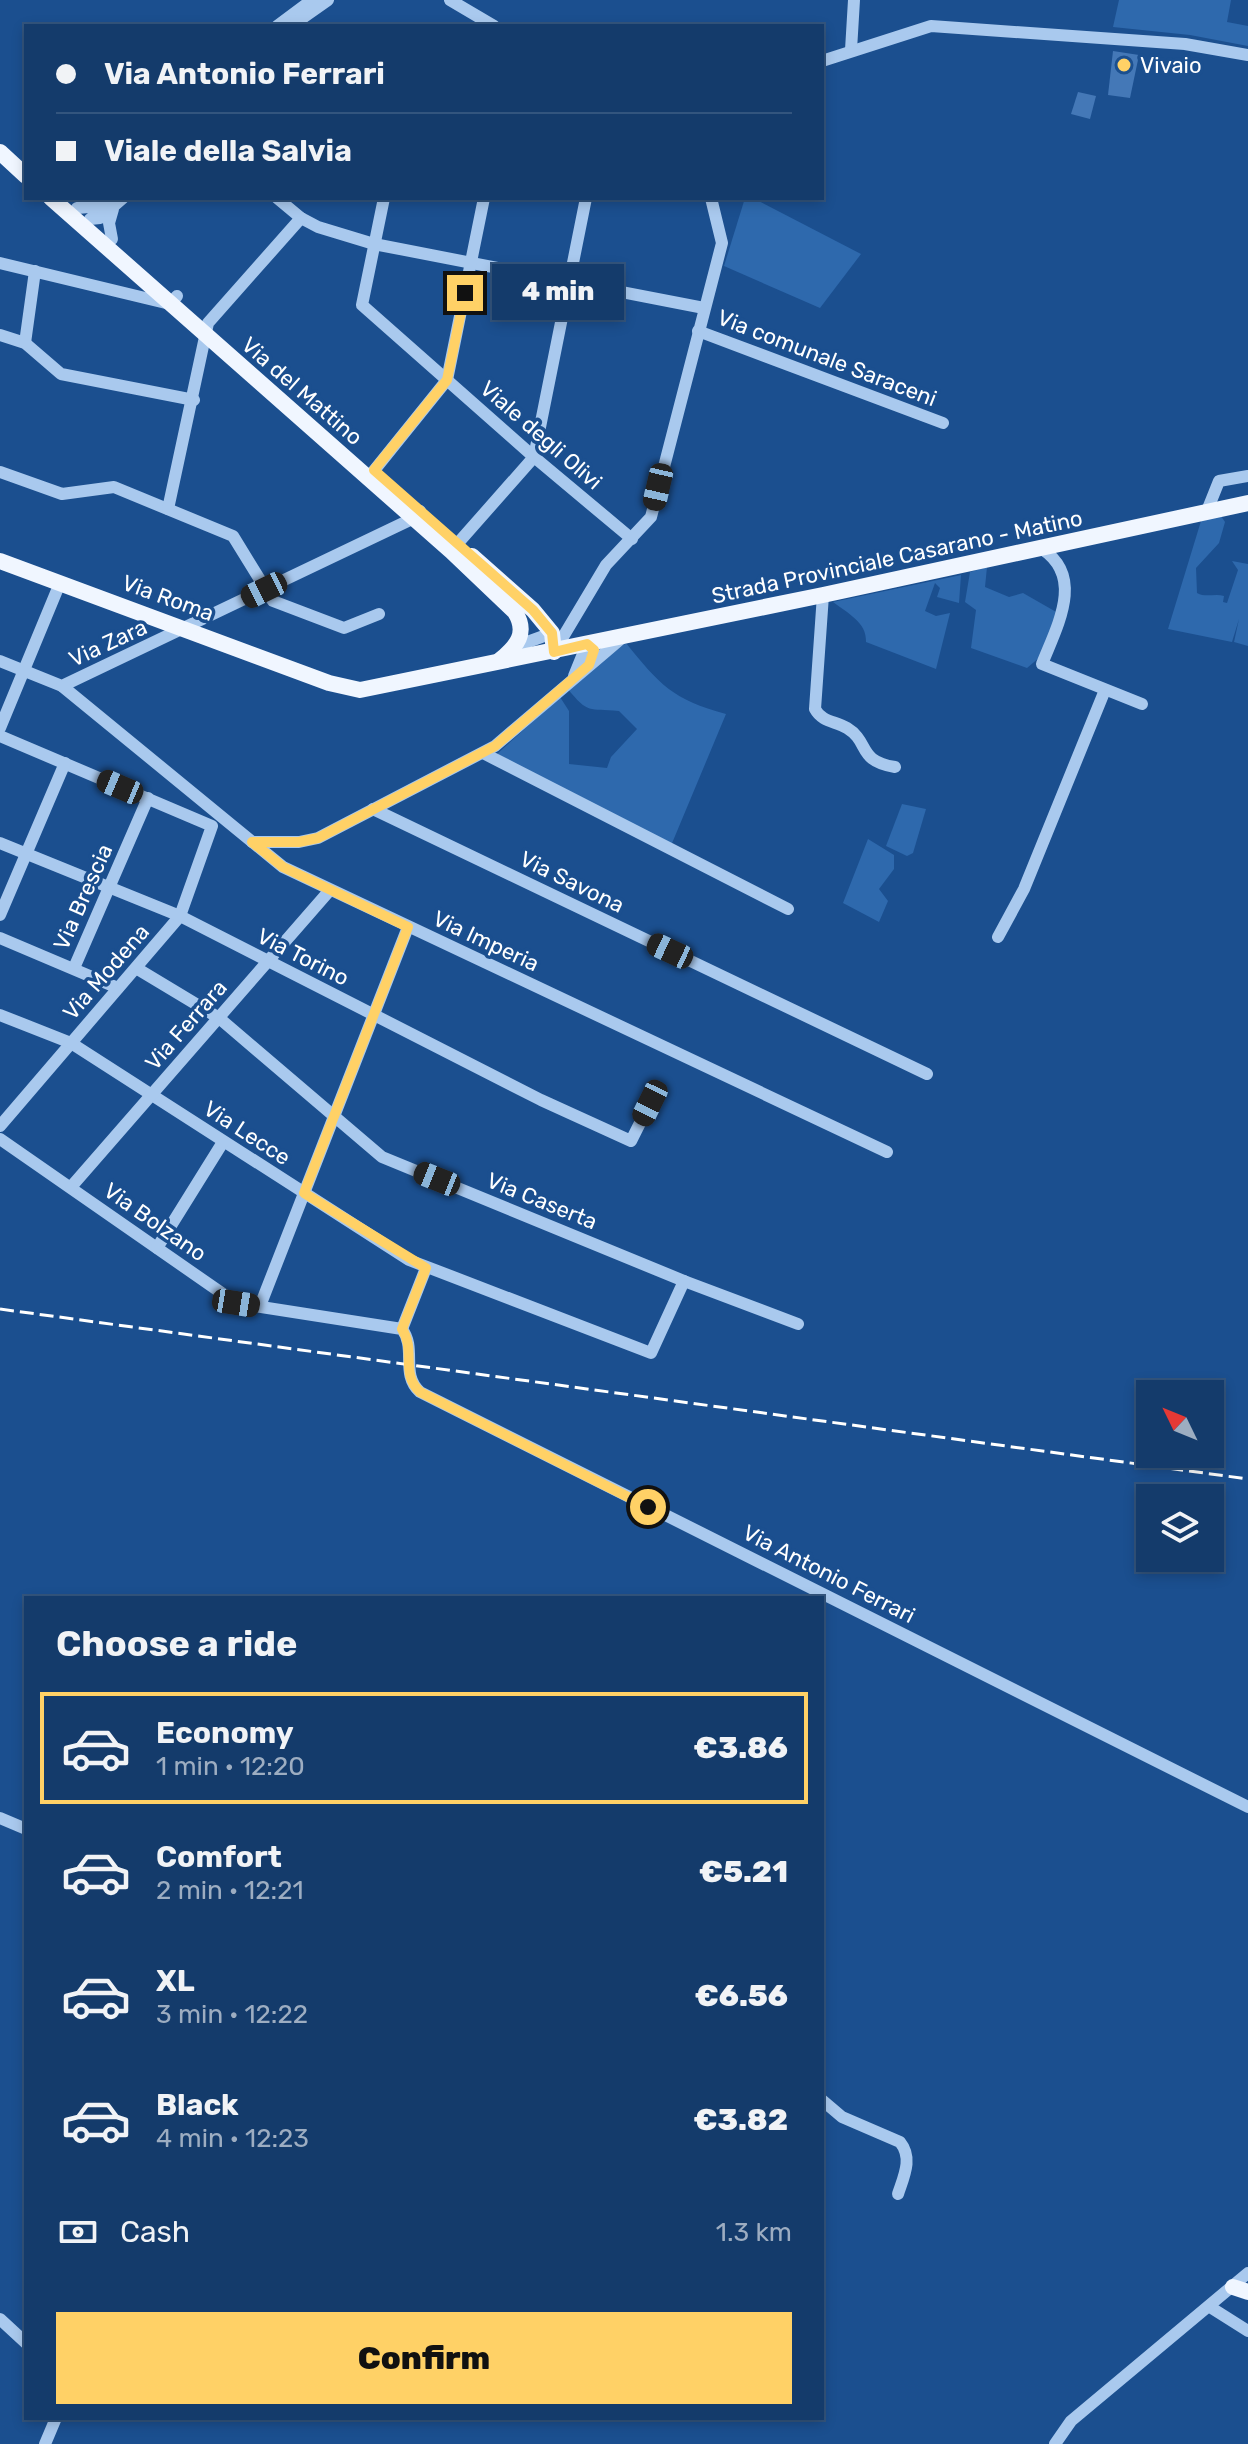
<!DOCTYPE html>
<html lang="en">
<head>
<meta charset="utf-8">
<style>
	body { margin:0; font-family:Rubik,sans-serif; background:#1d4271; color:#f1f3f6; height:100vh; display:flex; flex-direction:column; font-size:30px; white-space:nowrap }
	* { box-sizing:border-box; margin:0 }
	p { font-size:26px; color:#9dadc1 }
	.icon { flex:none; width:44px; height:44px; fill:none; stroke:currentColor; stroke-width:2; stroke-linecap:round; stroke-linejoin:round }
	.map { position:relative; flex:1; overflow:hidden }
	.details { position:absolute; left:24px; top:1596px; width:800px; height:824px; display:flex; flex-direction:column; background:#143b6b; border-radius:0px; box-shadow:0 4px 12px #0003,0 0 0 2px #33557e }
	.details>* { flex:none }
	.guide { position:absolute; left:24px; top:24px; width:800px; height:176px; border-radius:0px; box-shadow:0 4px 12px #0003,0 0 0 2px #33557e; display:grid; align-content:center; height:176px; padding:0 32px; background:#143b6b }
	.needle { width:52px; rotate:313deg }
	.fabs { position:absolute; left:1136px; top:1380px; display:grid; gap:16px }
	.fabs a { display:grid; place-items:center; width:88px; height:88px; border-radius:0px; background:#143b6b; box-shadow:0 4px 12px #0003,0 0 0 2px #33557e; font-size:40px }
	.end { position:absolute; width:36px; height:36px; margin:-18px; border:10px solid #ffd166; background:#111; box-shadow:0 0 0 4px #111 }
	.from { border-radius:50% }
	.bubble { position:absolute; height:56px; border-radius:0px; background:#143b6b; box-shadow:0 4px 12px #0003,0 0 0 2px #33557e; font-size:26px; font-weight:800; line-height:56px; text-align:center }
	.car { position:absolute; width:24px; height:48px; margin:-24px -12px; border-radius:10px; box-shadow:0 0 6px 2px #0007; background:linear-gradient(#222 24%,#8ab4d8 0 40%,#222 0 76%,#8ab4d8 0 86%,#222 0) }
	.guide b { display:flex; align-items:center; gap:28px; height:76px; font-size:30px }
	.guide b+b { border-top:2px solid #33557e }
	.guide i { width:20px; height:20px; background:#f1f3f6 }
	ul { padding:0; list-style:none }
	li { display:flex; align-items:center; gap:24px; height:112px; margin:0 16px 12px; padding:0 16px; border:4px solid transparent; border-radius:0px }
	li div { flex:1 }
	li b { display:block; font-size:30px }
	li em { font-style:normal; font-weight:800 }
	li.active { border-color:#ffd166 }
	li>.icon { width:72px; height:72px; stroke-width:1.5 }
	h2 { padding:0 32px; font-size:36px; line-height:96px }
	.pay { display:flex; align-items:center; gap:20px; height:88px; padding:0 32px; font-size:30px }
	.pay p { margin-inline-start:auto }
	.cta { display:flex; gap:16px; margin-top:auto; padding:16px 32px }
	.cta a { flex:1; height:92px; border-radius:0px; background:#ffd166; color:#111; font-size:32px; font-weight:800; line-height:92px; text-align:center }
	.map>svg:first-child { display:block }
	.green { fill:#2e69ad }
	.building { fill:#4478b7 }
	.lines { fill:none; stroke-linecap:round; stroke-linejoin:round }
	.minor { stroke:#a9c9ee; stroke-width:12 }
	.major { stroke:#f0f6ff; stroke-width:16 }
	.rail { stroke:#fff; stroke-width:3; stroke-dasharray:14 6; stroke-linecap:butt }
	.route { stroke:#ffd166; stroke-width:10 }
	.poi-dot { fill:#ffd166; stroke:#1b4f8f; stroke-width:3 }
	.labels { text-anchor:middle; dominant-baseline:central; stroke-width:7; stroke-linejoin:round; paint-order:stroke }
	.poi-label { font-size:22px; fill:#fff; stroke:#1b4f8f; text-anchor:start }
	.street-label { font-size:22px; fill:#fff; stroke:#1b4f8f }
</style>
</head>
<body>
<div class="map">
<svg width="1248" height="2444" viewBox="0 0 1248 2444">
	<rect width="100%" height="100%" fill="#1b4f8f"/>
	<g class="green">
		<path d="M 1119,0 L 1231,0 L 1227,22 L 1248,26 L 1248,46 L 1190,35 L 1113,27 Z"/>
		<path d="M 745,198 L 753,198 L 861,254 L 820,308 L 724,266 Z"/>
		<path d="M 1221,516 L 1225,522 L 1219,543 L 1196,568 L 1197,593 C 1206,598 1215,593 1224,596 L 1223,602 L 1227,603 L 1238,570 L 1232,561 L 1248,564 L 1248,646 L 1234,642 L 1239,619 L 1232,642 L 1168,629 L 1201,521 Z"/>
		<path d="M 987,567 L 985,587 L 1009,597 L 1023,593 L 1058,613 L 1040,657 L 1027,668 L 971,648 L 976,610 L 965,602 L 970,572 Z"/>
		<path d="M 961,575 L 959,603 L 937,597 L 940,588 L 935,583 L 925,611 L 936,616 L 950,613 L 936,669 L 866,642 C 867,622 847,613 833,602 Z"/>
		<path d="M 626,643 C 659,684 673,700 726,714 L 670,848 L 497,754 L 560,697 L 569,711 L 569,764 L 607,768 L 611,757 L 637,729 L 619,711 C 588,708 589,715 567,688 Z"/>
		<path d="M 902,804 L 926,809 L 913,853 L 907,856 L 886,846 Z"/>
		<path d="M 868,839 L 894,855 L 894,869 L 879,889 L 888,901 L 879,922 L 843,903 Z"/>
	</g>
	<g class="building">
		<path d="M 1113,51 L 1139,55 L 1130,98 L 1108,95 Z"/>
		<path d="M 1078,92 L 1096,96 L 1090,119 L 1071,114 Z"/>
	</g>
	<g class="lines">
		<g class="minor">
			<path d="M 450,0 L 494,26"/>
			<path d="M 277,26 L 312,0"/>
			<path d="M 291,26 L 328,0"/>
			<path d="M 851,50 L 854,0"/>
			<path d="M 822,61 L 931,26 L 1185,44 L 1248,55"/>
			<path d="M 277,198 L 301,218 L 318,227 L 374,244 L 704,308"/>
			<path d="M 384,198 L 362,305 L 534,457 L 632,539"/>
			<path d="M 77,208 L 101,206"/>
			<path d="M 93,216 L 111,198"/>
			<path d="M 90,219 L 100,218 L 123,198"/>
			<path d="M 112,239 L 109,223 L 113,209"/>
			<path d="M 0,263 L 170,304 L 177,296"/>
			<path d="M 698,331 L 943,423"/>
			<path d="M 0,335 L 25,343 L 61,374 L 194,400"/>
			<path d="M 25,343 L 35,271"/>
			<path d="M 0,472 L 62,494 L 114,487 L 233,536 L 273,601 L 344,628 L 379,614"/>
			<path d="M 368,478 L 447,380 L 484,198"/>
			<path d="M 168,509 L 208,323 L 301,218"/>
			<path d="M 1207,511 L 1219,481 L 1248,476"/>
			<path d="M 1042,549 C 1085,577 1057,626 1042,664 L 1142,704"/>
			<path d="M 451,551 L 534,457 L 586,198"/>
			<path d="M 823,595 L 815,709 C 822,722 835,721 847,728 C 870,742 857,761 895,767"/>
			<path d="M 514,647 L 552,633"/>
			<path d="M 554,652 L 606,565 L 651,517 L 722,243 L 711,198"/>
			<path d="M 0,661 L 62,686 L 414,518 L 420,511"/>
			<path d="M 574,676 L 587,644 L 593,649"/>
			<path d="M 62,686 L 283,867 L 887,1152"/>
			<path d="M 0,728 L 60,583"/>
			<path d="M 0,736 L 212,826 L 180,916 L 0,1126"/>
			<path d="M 483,753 L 788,909"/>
			<path d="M 373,809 L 927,1074"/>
			<path d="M 252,842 L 299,842 L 318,838 L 495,746 L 622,638"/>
			<path d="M 0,843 L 180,916 L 541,1100 L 631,1141 L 650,1103"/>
			<path d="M 0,915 L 65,763"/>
			<path d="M 998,937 L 1024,889 L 1105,690"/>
			<path d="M 0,938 L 118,988"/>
			<path d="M 74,968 L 148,798"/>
			<path d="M 136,968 L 219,1018 L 382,1157 L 684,1281 L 798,1324"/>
			<path d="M 0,1015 L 71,1043 L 409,1260 L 651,1353 L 684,1281"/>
			<path d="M 0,1139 L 236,1303 L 402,1329 C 417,1349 400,1374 420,1392 L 1248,1807"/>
			<path d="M 71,1187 L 330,890"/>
			<path d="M 157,1248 L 223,1142"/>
			<path d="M 260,1306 L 408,927"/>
			<path d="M 402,1329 L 426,1268"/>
			<path d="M 0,1818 L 26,1829"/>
			<path d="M 822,2100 L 842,2117 L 900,2142 C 913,2158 904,2176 898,2194"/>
			<path d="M 1210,2307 L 1248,2331"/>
			<path d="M 0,2319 L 26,2343"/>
			<path d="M 45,2444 L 56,2418"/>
			<path d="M 1055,2444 L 1071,2421 L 1248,2273"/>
		</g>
		<g class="major">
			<path d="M 0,152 L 26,176"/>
			<path d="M 51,198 L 451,551 L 515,612 C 528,633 517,646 500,660"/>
			<path d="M 472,556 L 533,610 L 552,633 L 554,652"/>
			<path d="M 0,561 L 329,683 L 360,690 L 823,595 L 1248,503"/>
			<path d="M 1233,2287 L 1248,2292"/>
		</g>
		<path class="rail" d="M 0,1309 L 1248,1479"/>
	</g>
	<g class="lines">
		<path class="route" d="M 465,293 L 447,380 L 374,470 L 533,610 L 552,633 L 554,652 L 587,644 L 594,650 L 589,665 L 495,746 L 318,838 L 299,842 L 252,842 L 283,867 L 408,927 L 304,1193 L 426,1268 L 402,1329 C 416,1350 400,1374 420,1392 L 648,1507"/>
	</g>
	<circle class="poi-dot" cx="1124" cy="65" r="8"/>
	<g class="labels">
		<g class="poi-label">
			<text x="1140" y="65">Vivaio</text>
		</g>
		<g class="street-label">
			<text transform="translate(827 358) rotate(21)">Via comunale Saraceni</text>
			<text transform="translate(302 391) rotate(41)">Via del Mattino</text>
			<text transform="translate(541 435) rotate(41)">Viale degli Olivi</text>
			<text transform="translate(897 557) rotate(-12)">Strada Provinciale Casarano - Matino</text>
			<text transform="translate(168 598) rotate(20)">Via Roma</text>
			<text transform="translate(108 643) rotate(-25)">Via Zara</text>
			<text transform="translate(572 882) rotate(26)">Via Savona</text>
			<text transform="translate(83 897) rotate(-66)">Via Brescia</text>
			<text transform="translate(486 941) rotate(25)">Via Imperia</text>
			<text transform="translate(303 957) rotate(27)">Via Torino</text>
			<text transform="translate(106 972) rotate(-49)">Via Modena</text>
			<text transform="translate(186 1025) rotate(-49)">Via Ferrara</text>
			<text transform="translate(247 1133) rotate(33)">Via Lecce</text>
			<text transform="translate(542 1201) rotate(22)">Via Caserta</text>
			<text transform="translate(155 1222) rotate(35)">Via Bolzano</text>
			<text transform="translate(829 1574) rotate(27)">Via Antonio Ferrari</text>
		</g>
	</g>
</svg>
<div class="fabs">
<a><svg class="needle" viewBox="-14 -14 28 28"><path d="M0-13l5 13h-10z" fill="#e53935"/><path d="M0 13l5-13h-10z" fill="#9dadc1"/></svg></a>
<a><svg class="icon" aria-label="layers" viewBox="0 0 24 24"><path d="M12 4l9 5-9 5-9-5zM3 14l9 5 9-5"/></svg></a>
</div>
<i class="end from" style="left:648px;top:1507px"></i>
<i class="end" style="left:465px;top:293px"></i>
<div class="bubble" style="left:492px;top:264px;width:132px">4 min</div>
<i class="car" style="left:658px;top:487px;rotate:193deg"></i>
<i class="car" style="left:264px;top:590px;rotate:244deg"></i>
<i class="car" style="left:120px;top:787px;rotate:293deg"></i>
<i class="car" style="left:670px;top:951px;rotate:295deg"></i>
<i class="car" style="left:650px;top:1103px;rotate:206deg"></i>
<i class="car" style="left:437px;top:1179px;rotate:292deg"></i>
<i class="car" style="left:236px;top:1303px;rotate:99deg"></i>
<div class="guide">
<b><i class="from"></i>Via Antonio Ferrari</b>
<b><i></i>Viale della Salvia</b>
</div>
<section class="details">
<h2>Choose a ride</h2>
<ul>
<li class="active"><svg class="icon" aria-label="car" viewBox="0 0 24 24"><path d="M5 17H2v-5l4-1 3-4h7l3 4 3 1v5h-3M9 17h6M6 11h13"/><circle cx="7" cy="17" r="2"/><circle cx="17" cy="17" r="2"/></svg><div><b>Economy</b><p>1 min · 12:20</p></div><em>€3.86</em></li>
<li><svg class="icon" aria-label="car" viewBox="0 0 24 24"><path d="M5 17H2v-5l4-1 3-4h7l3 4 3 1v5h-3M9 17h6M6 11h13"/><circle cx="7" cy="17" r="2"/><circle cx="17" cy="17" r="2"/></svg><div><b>Comfort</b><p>2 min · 12:21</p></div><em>€5.21</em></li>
<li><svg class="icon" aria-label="car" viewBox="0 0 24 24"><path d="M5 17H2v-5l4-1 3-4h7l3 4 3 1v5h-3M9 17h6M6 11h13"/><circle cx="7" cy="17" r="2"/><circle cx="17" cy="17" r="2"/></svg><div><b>XL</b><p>3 min · 12:22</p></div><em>€6.56</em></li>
<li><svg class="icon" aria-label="car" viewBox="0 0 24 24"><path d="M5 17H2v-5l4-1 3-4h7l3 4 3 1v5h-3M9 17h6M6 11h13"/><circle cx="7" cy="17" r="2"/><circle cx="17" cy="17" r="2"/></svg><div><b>Black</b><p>4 min · 12:23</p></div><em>€3.82</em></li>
</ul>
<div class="pay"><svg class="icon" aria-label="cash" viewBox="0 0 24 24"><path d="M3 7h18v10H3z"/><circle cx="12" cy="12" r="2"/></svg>Cash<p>1.3 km</p></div>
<div class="cta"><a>Confirm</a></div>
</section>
</div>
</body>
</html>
